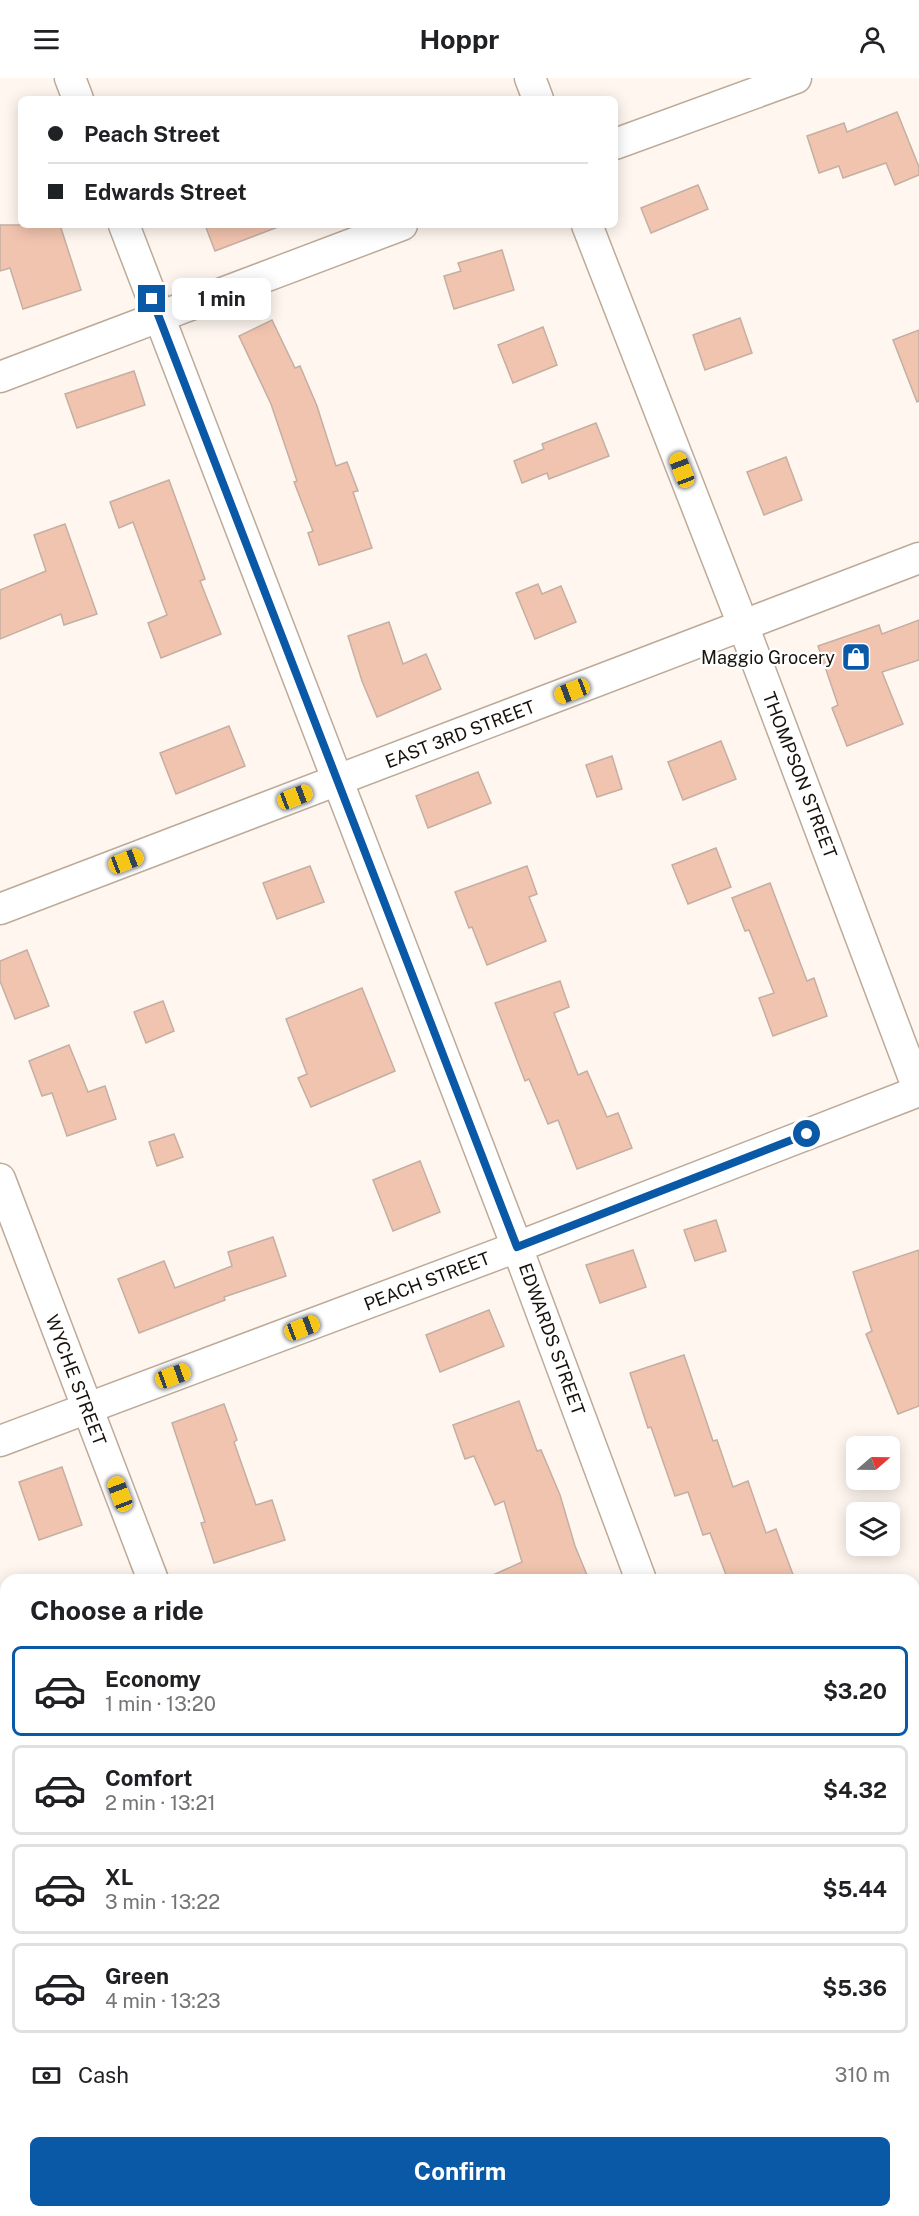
<!DOCTYPE html>
<html lang="en">
<head>
<meta charset="utf-8">
<style>
	body { margin:0; font-family:"Public Sans",sans-serif; background:#f6f6f6; color:#202124; height:100vh; display:flex; flex-direction:column; font-size:22px; white-space:nowrap }
	* { box-sizing:border-box; margin:0 }
	p { font-size:20px; color:#757577 }
	.icon { flex:none; width:33px; height:33px; fill:none; stroke:currentColor; stroke-width:2; stroke-linecap:round; stroke-linejoin:round }
	.map { position:relative; flex:1; overflow:hidden }
	.details { position:absolute; left:0px; top:1496px; width:920px; height:644px; display:flex; flex-direction:column; background:#fff; border-radius:18px 18px 0 0; box-shadow:0 3px 15px #0003 }
	.details>* { flex:none }
	.top-card { position:absolute; left:18px; top:18px; width:600px; height:132px; border-radius:9px; box-shadow:0 3px 15px #0003; display:grid; align-content:center; height:132px; padding:0 30px; background:#fff }
	.needle { width:39px; rotate:70deg }
	.fabs { position:absolute; left:846px; top:1358px; display:grid; gap:12px }
	.fabs a { display:grid; place-items:center; width:54px; height:54px; border-radius:9px; background:#fff; box-shadow:0 3px 15px #0003; font-size:30px }
	.end { position:absolute; width:27px; height:27px; margin:-14px; border:8px solid #0a59a7; background:#fff; box-shadow:0 0 0 3px #fff }
	.from { border-radius:50% }
	.bubble { position:absolute; height:42px; border-radius:9px; background:#fff; box-shadow:0 3px 15px #0003; font-size:20px; font-weight:700; line-height:42px; text-align:center }
	.car { position:absolute; width:18px; height:36px; margin:-18px -9px; border-radius:8px; box-shadow:0 0 4px 2px #0007; background:linear-gradient(#f5c518 24%,#345 0 40%,#f5c518 0 76%,#345 0 86%,#f5c518 0) }
	.top-card b { display:flex; align-items:center; gap:21px; height:57px; font-size:22px }
	.top-card b+b { border-top:2px solid #e0e0e0 }
	.top-card i { width:15px; height:15px; background:#202124 }
	ul { padding:0; list-style:none }
	li { display:flex; align-items:center; gap:18px; height:90px; margin:0 12px 9px; padding:0 18px; border:3px solid #e0e0e0; border-radius:9px }
	li div { flex:1 }
	li b { display:block; font-size:22px }
	li em { font-style:normal; font-weight:700 }
	li.on { border-color:#0a59a7 }
	li>.icon { width:54px; height:54px; stroke-width:1.5 }
	h2 { padding:0 30px; font-size:27px; line-height:72px }
	.pay { display:flex; align-items:center; gap:15px; height:66px; padding:0 30px; font-size:22px }
	.pay p { margin-inline-start:auto }
	.action { display:flex; gap:12px; margin-top:auto; padding:12px 30px }
	.action a { flex:1; height:69px; border-radius:9px; background:#0a59a7; color:#fff; font-size:24px; font-weight:700; line-height:69px; text-align:center }
	header { display:flex; justify-content:space-between; align-items:center; height:78px; padding:0 30px; background:#fff; font-size:27px; font-weight:700 }
	.map>svg:first-child { display:block }
	.building { fill:#f1c4af; stroke:#c5aea2; stroke-width:1.5 }
	.lines { fill:none; stroke-linecap:round; stroke-linejoin:round }
	.lane-casing { stroke:#bdab99; stroke-width:18 }
	.street-casing { stroke:#bdab99; stroke-width:33 }
	.primary-casing { stroke:#d5d4d3; stroke-width:36 }
	.lane { stroke:#fff; stroke-width:15 }
	.street { stroke:#fff; stroke-width:30 }
	.primary { stroke:#92ecf8; stroke-width:33 }
	.route { stroke:#0a59a7; stroke-width:8 }
	.labels { text-anchor:middle; dominant-baseline:central; stroke-width:4.5; stroke-linejoin:round; paint-order:stroke }
	.poi-label { font-size:18px; fill:#18120c; stroke:#fff; text-anchor:end }
	.street-label { font-size:18px; fill:#18120c; stroke:#fff }
</style>
</head>
<body>
<header><svg class="icon" aria-label="menu" viewBox="0 0 24 24"><path d="M4 6h16M4 12h16M4 18h16"/></svg>Hoppr<svg class="icon" aria-label="person" viewBox="0 0 24 24"><circle cx="12" cy="8" r="4"/><path d="M4 21q1-7 8-7t8 7"/></svg></header>
<div class="map">
<svg width="919" height="2138" viewBox="0 0 919 2138">
	<rect width="100%" height="100%" fill="#fef6ef"/>
	<g class="building">
		<path d="M 897,34 L 919,89 L 919,97 L 895,107 L 886,85 L 843,100 L 839,88 L 819,95 L 807,58 L 844,45 L 847,54 Z"/>
		<path d="M 698,107 L 708,131 L 651,155 L 641,130 Z"/>
		<path d="M 0,147 L 60,147 L 81,212 L 23,231 L 10,190 L 0,193 Z"/>
		<path d="M 205,147 L 278,147 L 278,149 L 215,173 Z"/>
		<path d="M 502,172 L 514,212 L 454,231 L 444,198 L 461,193 L 458,185 Z"/>
		<path d="M 740,240 L 752,275 L 705,292 L 693,257 Z"/>
		<path d="M 272,242 L 295,290 L 300,288 L 317,328 L 336,388 L 347,384 L 358,413 L 353,414 L 372,470 L 319,487 L 308,455 L 313,453 L 294,404 L 297,403 L 271,326 L 239,258 Z"/>
		<path d="M 543,249 L 557,287 L 513,305 L 498,267 Z"/>
		<path d="M 919,252 L 919,323 L 917,324 L 893,262 Z"/>
		<path d="M 134,293 L 145,327 L 77,350 L 65,316 Z"/>
		<path d="M 596,345 L 609,378 L 549,401 L 547,395 L 522,405 L 514,383 L 544,371 L 542,366 Z"/>
		<path d="M 786,379 L 802,422 L 764,437 L 747,394 Z"/>
		<path d="M 169,402 L 205,501 L 200,503 L 221,556 L 161,580 L 148,545 L 167,537 L 133,444 L 119,450 L 110,424 Z"/>
		<path d="M 65,446 L 97,536 L 64,547 L 61,536 L 0,561 L 0,512 L 46,493 L 34,457 Z"/>
		<path d="M 538,506 L 542,516 L 561,508 L 576,544 L 535,561 L 516,515 Z"/>
		<path d="M 919,542 L 919,582 L 882,594 L 903,646 L 847,668 L 832,630 L 838,627 L 818,568 L 879,547 L 882,556 Z"/>
		<path d="M 389,544 L 403,586 L 426,576 L 441,611 L 377,639 L 362,603 L 348,558 Z"/>
		<path d="M 229,648 L 245,688 L 176,716 L 160,675 Z"/>
		<path d="M 721,663 L 736,701 L 683,722 L 668,684 Z"/>
		<path d="M 612,678 L 622,711 L 597,719 L 586,687 Z"/>
		<path d="M 478,694 L 491,725 L 428,750 L 416,718 Z"/>
		<path d="M 716,770 L 731,809 L 688,826 L 672,787 Z"/>
		<path d="M 310,788 L 324,824 L 277,841 L 263,805 Z"/>
		<path d="M 527,788 L 537,816 L 529,819 L 546,863 L 487,887 L 472,849 L 469,850 L 455,814 Z"/>
		<path d="M 770,805 L 807,903 L 814,900 L 827,938 L 773,958 L 759,920 L 774,915 L 749,852 L 745,853 L 732,820 Z"/>
		<path d="M 27,872 L 49,928 L 15,941 L 0,903 L 0,883 Z"/>
		<path d="M 560,903 L 569,929 L 554,935 L 578,997 L 587,993 L 607,1039 L 618,1035 L 632,1070 L 577,1091 L 558,1042 L 548,1046 L 529,1001 L 525,1003 L 495,925 Z"/>
		<path d="M 362,910 L 395,993 L 311,1029 L 298,1000 L 307,996 L 286,941 Z"/>
		<path d="M 163,923 L 174,953 L 146,965 L 134,934 Z"/>
		<path d="M 69,967 L 88,1014 L 105,1008 L 116,1041 L 67,1058 L 52,1015 L 42,1018 L 29,983 Z"/>
		<path d="M 174,1056 L 183,1079 L 157,1088 L 149,1064 Z"/>
		<path d="M 420,1083 L 440,1134 L 393,1153 L 373,1102 Z"/>
		<path d="M 716,1142 L 726,1173 L 695,1183 L 684,1152 Z"/>
		<path d="M 273,1159 L 286,1198 L 224,1219 L 225,1222 L 139,1255 L 118,1201 L 164,1183 L 175,1210 L 232,1188 L 228,1174 Z"/>
		<path d="M 633,1172 L 646,1209 L 600,1225 L 586,1187 Z"/>
		<path d="M 919,1172 L 919,1328 L 898,1336 L 866,1256 L 872,1253 L 853,1194 Z"/>
		<path d="M 489,1232 L 504,1268 L 440,1294 L 426,1257 Z"/>
		<path d="M 684,1277 L 713,1363 L 717,1362 L 733,1409 L 748,1403 L 766,1455 L 776,1451 L 795,1502 L 728,1502 L 710,1455 L 703,1457 L 688,1414 L 675,1418 L 651,1349 L 648,1350 L 630,1295 Z"/>
		<path d="M 519,1323 L 537,1373 L 541,1372 L 560,1417 L 575,1468 L 589,1502 L 482,1502 L 522,1484 L 504,1423 L 495,1427 L 474,1378 L 465,1381 L 453,1347 Z"/>
		<path d="M 224,1326 L 237,1362 L 234,1364 L 256,1427 L 272,1422 L 285,1462 L 214,1485 L 201,1445 L 205,1444 L 172,1345 Z"/>
		<path d="M 62,1389 L 82,1447 L 39,1462 L 19,1404 Z"/>
	</g>
	<g class="lines">
		<g class="lane-casing">
			<path id="lane" d="M 914,2130 L 919,2131"/>
		</g>
		<g class="street-casing">
			<g id="street">
				<path d="M 70,0 L 78,21"/>
				<path d="M 530,0 L 538,21"/>
				<path d="M 615,66 L 796,0"/>
				<path d="M 124,147 L 517,1169 L 641,1502"/>
				<path d="M 587,147 L 743,547 L 919,1014"/>
				<path d="M 0,299 L 402,147"/>
				<path d="M 0,831 L 919,480"/>
				<path d="M 0,1101 L 153,1502"/>
				<path d="M 0,1363 L 517,1169 L 919,1013"/>
				<path d="M 643,2138 L 644,2133"/>
			</g>
		</g>
		<g class="primary-casing">
			<g id="primary">
				<path d="M 0,2075 L 6,2076"/>
				<path d="M 340,2133 L 370,2138"/>
			</g>
		</g>
		<use href="#lane" class="lane"/>
		<use href="#street" class="street"/>
		<use href="#primary" class="primary"/>
	</g>
	<g class="lines">
		<path class="route" d="M 152,221 L 517,1169 L 807,1056"/>
	</g>
	<defs>
		<g id="shop-square" transform="scale(1.5)"><rect x="-9" y="-9" width="18" height="18" rx="4" fill="#0a59a7" stroke="#fff"/><path d="M-5-2.5h2.3a2.7 3.5 0 0 1 5.4 0H5L5.5 6h-11ZM-1.5-2.5h3a1.5 2.3 0 0 0-3 0Z" fill="#fff"/></g>
	</defs>
	<g fill-rule="evenodd">
		<use href="#shop-square" x="856" y="579"/>
	</g>
	<g class="labels">
		<g class="poi-label">
			<text x="835" y="579">Maggio Grocery</text>
		</g>
		<g class="street-label">
			<text transform="translate(460 656) rotate(-21)">EAST 3RD STREET</text>
			<text transform="translate(800 697) rotate(69)">THOMPSON STREET</text>
			<text transform="translate(427 1203) rotate(-21)">PEACH STREET</text>
			<text transform="translate(552 1261) rotate(70)">EDWARDS STREET</text>
			<text transform="translate(76 1302) rotate(69)">WYCHE STREET</text>
		</g>
	</g>
</svg>
<div class="fabs">
<a><svg class="needle" viewBox="-14 -14 28 28"><path d="M0-13l5 13h-10z" fill="#e53935"/><path d="M0 13l5-13h-10z" fill="#757577"/></svg></a>
<a><svg class="icon" aria-label="layers" viewBox="0 0 24 24"><path d="M12 4l9 5-9 5-9-5zM3 14l9 5 9-5"/></svg></a>
</div>
<i class="end from" style="left:807px;top:1056px"></i>
<i class="end" style="left:152px;top:221px"></i>
<div class="bubble" style="left:172px;top:200px;width:99px">1 min</div>
<i class="car" style="left:682px;top:392px;rotate:339deg"></i>
<i class="car" style="left:572px;top:613px;rotate:249deg"></i>
<i class="car" style="left:295px;top:719px;rotate:69deg"></i>
<i class="car" style="left:126px;top:783px;rotate:69deg"></i>
<i class="car" style="left:302px;top:1250px;rotate:69deg"></i>
<i class="car" style="left:173px;top:1298px;rotate:70deg"></i>
<i class="car" style="left:120px;top:1416px;rotate:339deg"></i>
<div class="top-card">
<b><i class="from"></i>Peach Street</b>
<b><i></i>Edwards Street</b>
</div>
<section class="details">
<h2>Choose a ride</h2>
<ul>
<li class="on"><svg class="icon" aria-label="car" viewBox="0 0 24 24"><path d="M5 17H2v-5l4-1 3-4h7l3 4 3 1v5h-3M9 17h6M6 11h13"/><circle cx="7" cy="17" r="2"/><circle cx="17" cy="17" r="2"/></svg><div><b>Economy</b><p>1 min · 13:20</p></div><em>$3.20</em></li>
<li><svg class="icon" aria-label="car" viewBox="0 0 24 24"><path d="M5 17H2v-5l4-1 3-4h7l3 4 3 1v5h-3M9 17h6M6 11h13"/><circle cx="7" cy="17" r="2"/><circle cx="17" cy="17" r="2"/></svg><div><b>Comfort</b><p>2 min · 13:21</p></div><em>$4.32</em></li>
<li><svg class="icon" aria-label="car" viewBox="0 0 24 24"><path d="M5 17H2v-5l4-1 3-4h7l3 4 3 1v5h-3M9 17h6M6 11h13"/><circle cx="7" cy="17" r="2"/><circle cx="17" cy="17" r="2"/></svg><div><b>XL</b><p>3 min · 13:22</p></div><em>$5.44</em></li>
<li><svg class="icon" aria-label="car" viewBox="0 0 24 24"><path d="M5 17H2v-5l4-1 3-4h7l3 4 3 1v5h-3M9 17h6M6 11h13"/><circle cx="7" cy="17" r="2"/><circle cx="17" cy="17" r="2"/></svg><div><b>Green</b><p>4 min · 13:23</p></div><em>$5.36</em></li>
</ul>
<div class="pay"><svg class="icon" aria-label="cash" viewBox="0 0 24 24"><path d="M3 7h18v10H3z"/><circle cx="12" cy="12" r="2"/></svg>Cash<p>310 m</p></div>
<div class="action"><a>Confirm</a></div>
</section>
</div>
</body>
</html>
